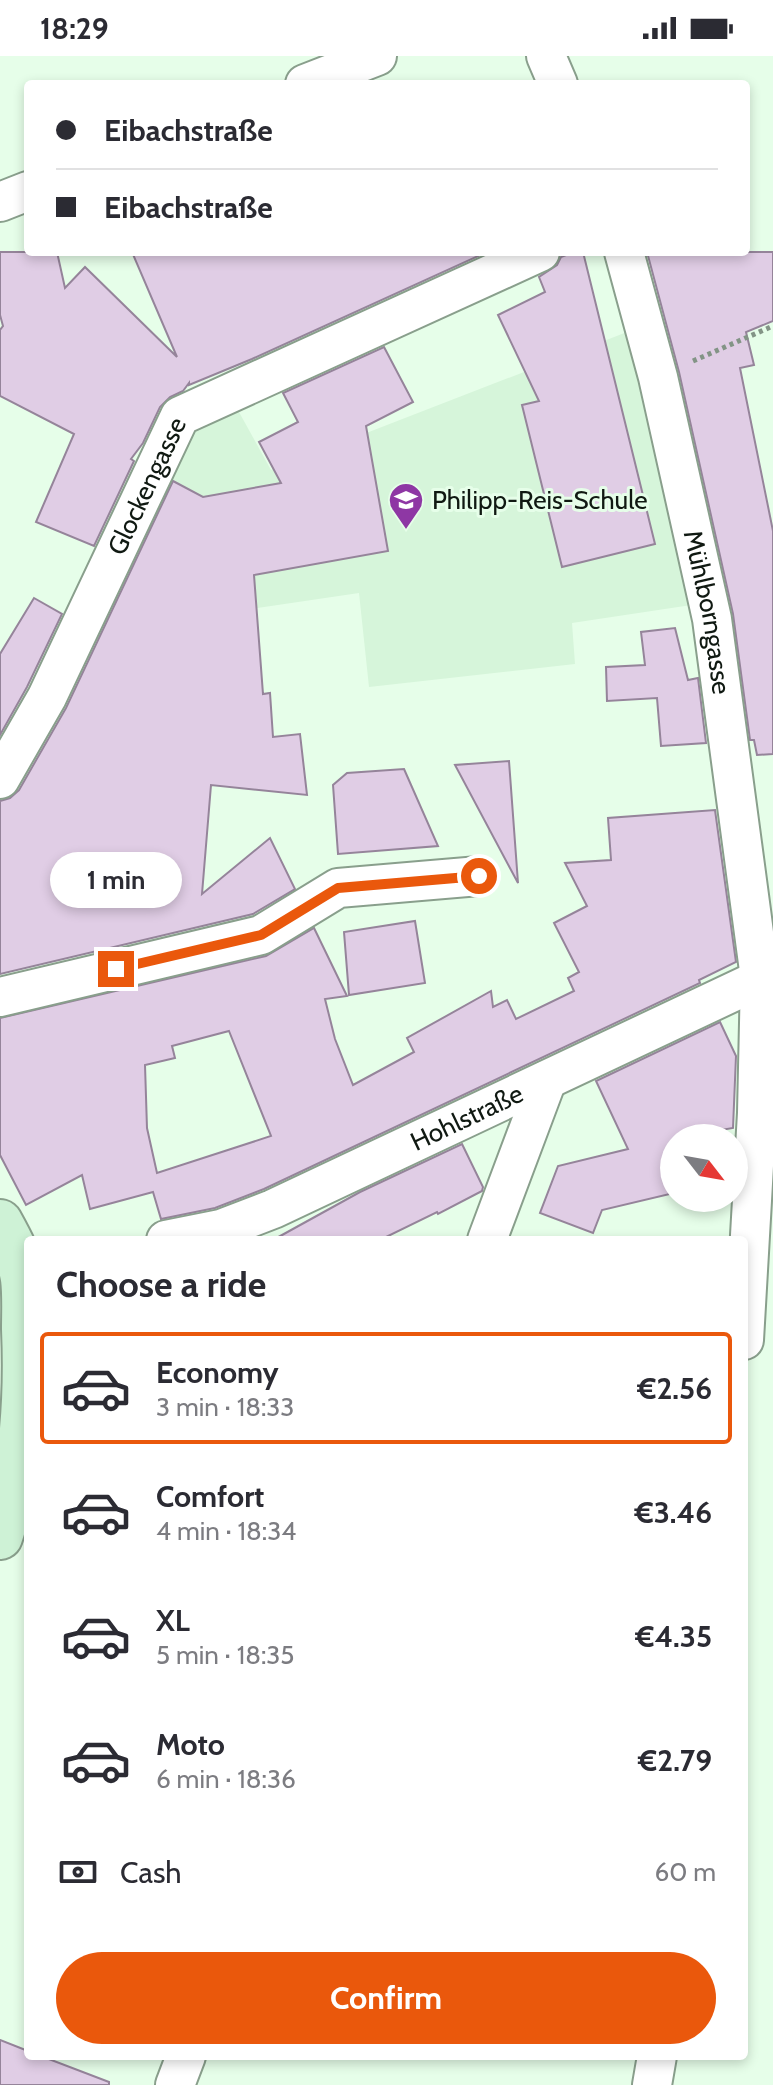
<!DOCTYPE html>
<html lang="en">
<head>
<meta charset="utf-8">
<style>
	body { margin:0; font-family:Cabin,sans-serif; background:#f2f2f3; color:#2b2b33; height:100vh; display:flex; flex-direction:column; font-size:30px; white-space:nowrap }
	* { box-sizing:border-box; margin:0 }
	p { font-size:26px; color:#7c7c81 }
	.icon { flex:none; width:44px; height:44px; fill:none; stroke:currentColor; stroke-width:2; stroke-linecap:round; stroke-linejoin:round }
	.map { position:relative; flex:1; overflow:hidden }
	.details { position:absolute; left:24px; top:1180px; width:724px; height:824px; display:flex; flex-direction:column; background:#fff; border-radius:8px; box-shadow:0 4px 12px #0003 }
	.details>* { flex:none }
	.hud { position:absolute; left:24px; top:24px; width:726px; height:176px; border-radius:8px; box-shadow:0 4px 12px #0003; display:grid; align-content:center; height:176px; padding:0 32px; background:#fff }
	.needle { width:52px; rotate:121deg }
	.buttons { position:absolute; left:660px; top:1068px; display:grid; gap:16px }
	.buttons a { display:grid; place-items:center; width:88px; height:88px; border-radius:50%; background:#fff; box-shadow:0 4px 12px #0003; font-size:40px }
	.end { position:absolute; width:36px; height:36px; margin:-18px; border:10px solid #ea580c; background:#fff; box-shadow:0 0 0 4px #fff }
	.from { border-radius:50% }
	.bubble { position:absolute; height:56px; border-radius:28px; background:#fff; box-shadow:0 4px 12px #0003; font-size:26px; font-weight:700; line-height:56px; text-align:center }
	.hud b { display:flex; align-items:center; gap:28px; height:76px; font-size:30px }
	.hud b+b { border-top:2px solid #e1e1e2 }
	.hud i { width:20px; height:20px; background:#2b2b33 }
	ul { padding:0; list-style:none }
	li { display:flex; align-items:center; gap:24px; height:112px; margin:0 16px 12px; padding:0 16px; border:4px solid transparent; border-radius:8px }
	li div { flex:1 }
	li b { display:block; font-size:30px }
	li em { font-style:normal; font-weight:700 }
	li.selected { border-color:#ea580c }
	li>.icon { width:72px; height:72px; stroke-width:1.5 }
	h2 { padding:0 32px; font-size:36px; line-height:96px }
	.pay { display:flex; align-items:center; gap:20px; height:88px; padding:0 32px; font-size:30px }
	.pay p { margin-inline-start:auto }
	.action { display:flex; gap:16px; margin-top:auto; padding:16px 32px }
	.action a { flex:1; height:92px; border-radius:48px; background:#ea580c; color:#fff; font-size:32px; font-weight:700; line-height:92px; text-align:center }
	.status { display:flex; justify-content:space-between; align-items:center; height:56px; padding:0 40px; background:#fff; direction:ltr }
	.status svg { height:22px; fill:currentColor }
	.map>svg:first-child { display:block }
	.built { fill:#d6f5da }
	.building { fill:#e0cde5; stroke:#95849a; stroke-width:2; fill-rule:evenodd }
	.lines { fill:none; stroke-linecap:round; stroke-linejoin:round }
	.street-casing { stroke:#899f8c; stroke-width:42 }
	.secondary-casing { stroke:#899f8c; stroke-width:48 }
	.path { stroke:#839486; stroke-width:5; stroke-dasharray:4 4; stroke-linecap:butt }
	.street { stroke:#fff; stroke-width:38 }
	.secondary { stroke:#cef2d6; stroke-width:44 }
	.route { stroke:#ea580c; stroke-width:10 }
	.labels { text-anchor:middle; dominant-baseline:central; stroke-width:6; stroke-linejoin:round; paint-order:stroke }
	.street-label { font-size:26px; fill:#101912; stroke:#e6fee9 }
	.poi-label { font-size:26px; fill:#101912; stroke:#e6fee9; text-anchor:start }
</style>
</head>
<body>
<div class="status"><b>18:29</b><svg viewBox="0 0 49 12"><path d="M0 12V9h3v3zM5 12V6h3v6zM10 12V3h3v9zM15 12V0h3v12zM26 1h20v11H26zM47 4h2v5h-2z"/></svg></div>
<div class="map">
<svg width="773" height="2029" viewBox="0 0 773 2029">
	<rect width="100%" height="100%" fill="#e6fee9"/>
	<path class="built" d="M 627,276 L 698,548 L 572,567 L 575,608 L 369,631 L 359,537 L 82,578 L 187,368 L 234,347 L 271,414 Z"/>
	<g class="building">
		<path d="M 0,196 L 57,196 L 65,232 L 85,211 L 177,301 L 132,196 L 487,196 L 252,303 L 189,329 L 189,327 L 183,335 L 170,341 L 160,351 L 143,387 L 131,403 L 134,405 L 94,490 L 36,466 L 74,378 L 0,340 L 0,274 L 3,270 L 0,259 Z"/>
		<path d="M 574,196 L 583,196 L 655,488 L 562,511 L 522,349 L 539,345 L 498,259 L 545,236 L 539,221 L 557,209 L 561,201 Z"/>
		<path d="M 647,196 L 773,196 L 773,265 L 746,276 L 754,309 L 740,312 L 773,475 L 773,698 L 757,699 L 754,684 L 750,684 L 733,558 L 679,316 Z"/>
		<path d="M 384,291 L 413,346 L 366,370 L 388,495 L 254,519 L 263,638 L 270,637 L 273,681 L 300,678 L 307,739 L 211,729 L 202,838 L 270,782 L 295,833 L 253,858 L 0,918 L 0,745 L 10,742 L 19,734 L 66,652 L 173,425 L 203,441 L 281,427 L 259,386 L 298,366 L 283,337 Z"/>
		<path d="M 34,542 L 62,558 L 27,631 L 0,679 L 0,598 Z"/>
		<path d="M 675,572 L 688,624 L 698,622 L 706,687 L 661,690 L 657,642 L 607,645 L 606,611 L 645,609 L 641,576 Z"/>
		<path d="M 509,705 L 518,827 L 455,709 Z"/>
		<path d="M 404,713 L 438,790 L 338,798 L 333,729 L 347,717 Z"/>
		<path d="M 715,754 L 736,906 L 699,924 L 700,927 L 264,1133 L 215,1152 L 161,1163 L 153,1136 L 90,1153 L 82,1119 L 26,1149 L 0,1099 L 0,962 L 266,900 L 314,872 L 347,940 L 325,943 L 335,983 L 353,1029 L 414,996 L 407,982 L 491,935 L 493,951 L 507,944 L 516,963 L 574,935 L 568,922 L 579,916 L 554,867 L 587,850 L 565,807 L 611,804 L 608,762 ZM 229,975 L 271,1080 L 157,1117 L 147,1072 L 145,1009 L 175,1002 L 172,990 Z"/>
		<path d="M 415,865 L 425,927 L 349,939 L 344,876 Z"/>
		<path d="M 720,966 L 736,1000 L 733,1072 L 674,1082 L 674,1137 L 602,1154 L 593,1177 L 540,1157 L 558,1110 L 628,1093 L 596,1025 Z"/>
		<path d="M 462,1088 L 483,1131 L 482,1135 L 438,1158 L 437,1156 L 380,1184 L 273,1184 L 360,1136 Z"/>
		<path d="M 0,1984 L 28,1995 L 28,2000 L 41,2000 L 109,2026 L 109,2029 L 0,2029 Z"/>
	</g>
	<g class="lines">
		<g class="street-casing">
			<g id="street">
				<path d="M 546,0 L 558,28"/>
				<path d="M 305,28 L 377,0"/>
				<path d="M 0,146 L 28,135"/>
				<path id="s1" d="M 624,196 L 658,321 L 712,563 L 760,922 L 757,1057 L 744,1284"/>
				<path id="s2" d="M 0,723 L 47,641 L 180,360 L 540,196"/>
				<path d="M 0,941 L 261,879 L 338,832 L 479,820"/>
				<path id="s3" d="M 166,1184 L 221,1173 L 273,1153 L 773,917"/>
				<path d="M 487,1184 L 547,1024"/>
				<path d="M 175,2029 L 186,2000"/>
				<path d="M 652,2029 L 657,2000"/>
			</g>
		</g>
		<g class="secondary-casing">
			<path id="secondary" d="M 0,1166 C 10,1184 20,1202 23,1223 C 25,1239 24,1257 24,1273 C 27,1343 23,1414 0,1481"/>
		</g>
		<path class="path" d="M 693,305 L 773,270"/>
		<use href="#street" class="street"/>
		<use href="#secondary" class="secondary"/>
	</g>
	<g class="lines">
		<path class="route" d="M 116,913 L 261,879 L 338,832 L 479,820"/>
	</g>
	<defs>
		<g id="school-pin" transform="scale(1.8)"><path d="M0 17L-7.5 6A9.5 9.5 0 1 1 7.5 6Z" fill="#8e37a4" stroke="#e6fee9"/><path d="M0-5L7-2L0 1L-7-2ZM-4 1L0 2.5L4 1V4Q0 6-4 4Z" fill="#fff"/></g>
	</defs>
	<g fill-rule="evenodd">
		<use href="#school-pin" x="406" y="444"/>
	</g>
	<g class="labels">
		<g class="street-label">
			<text stroke="none"><textPath href="#s2" startOffset="328">Glockengasse</textPath></text>
			<text stroke="none"><textPath href="#s1" startOffset="370">Mühlborngasse</textPath></text>
			<text stroke="none"><textPath href="#s3" startOffset="326">Hohlstraße</textPath></text>
		</g>
		<g class="poi-label">
			<text x="432" y="444">Philipp-Reis-Schule</text>
		</g>
	</g>
</svg>
<div class="buttons">
<a><svg class="needle" viewBox="-14 -14 28 28"><path d="M0-13l5 13h-10z" fill="#e53935"/><path d="M0 13l5-13h-10z" fill="#7c7c81"/></svg></a>
</div>
<i class="end from" style="left:479px;top:820px"></i>
<i class="end" style="left:116px;top:913px"></i>
<div class="bubble" style="left:50px;top:796px;width:132px">1 min</div>
<div class="hud">
<b><i class="from"></i>Eibachstraße</b>
<b><i></i>Eibachstraße</b>
</div>
<section class="details">
<h2>Choose a ride</h2>
<ul>
<li class="selected"><svg class="icon" aria-label="car" viewBox="0 0 24 24"><path d="M5 17H2v-5l4-1 3-4h7l3 4 3 1v5h-3M9 17h6M6 11h13"/><circle cx="7" cy="17" r="2"/><circle cx="17" cy="17" r="2"/></svg><div><b>Economy</b><p>3 min · 18:33</p></div><em>€2.56</em></li>
<li><svg class="icon" aria-label="car" viewBox="0 0 24 24"><path d="M5 17H2v-5l4-1 3-4h7l3 4 3 1v5h-3M9 17h6M6 11h13"/><circle cx="7" cy="17" r="2"/><circle cx="17" cy="17" r="2"/></svg><div><b>Comfort</b><p>4 min · 18:34</p></div><em>€3.46</em></li>
<li><svg class="icon" aria-label="car" viewBox="0 0 24 24"><path d="M5 17H2v-5l4-1 3-4h7l3 4 3 1v5h-3M9 17h6M6 11h13"/><circle cx="7" cy="17" r="2"/><circle cx="17" cy="17" r="2"/></svg><div><b>XL</b><p>5 min · 18:35</p></div><em>€4.35</em></li>
<li><svg class="icon" aria-label="car" viewBox="0 0 24 24"><path d="M5 17H2v-5l4-1 3-4h7l3 4 3 1v5h-3M9 17h6M6 11h13"/><circle cx="7" cy="17" r="2"/><circle cx="17" cy="17" r="2"/></svg><div><b>Moto</b><p>6 min · 18:36</p></div><em>€2.79</em></li>
</ul>
<div class="pay"><svg class="icon" aria-label="cash" viewBox="0 0 24 24"><path d="M3 7h18v10H3z"/><circle cx="12" cy="12" r="2"/></svg>Cash<p>60 m</p></div>
<div class="action"><a>Confirm</a></div>
</section>
</div>
</body>
</html>
